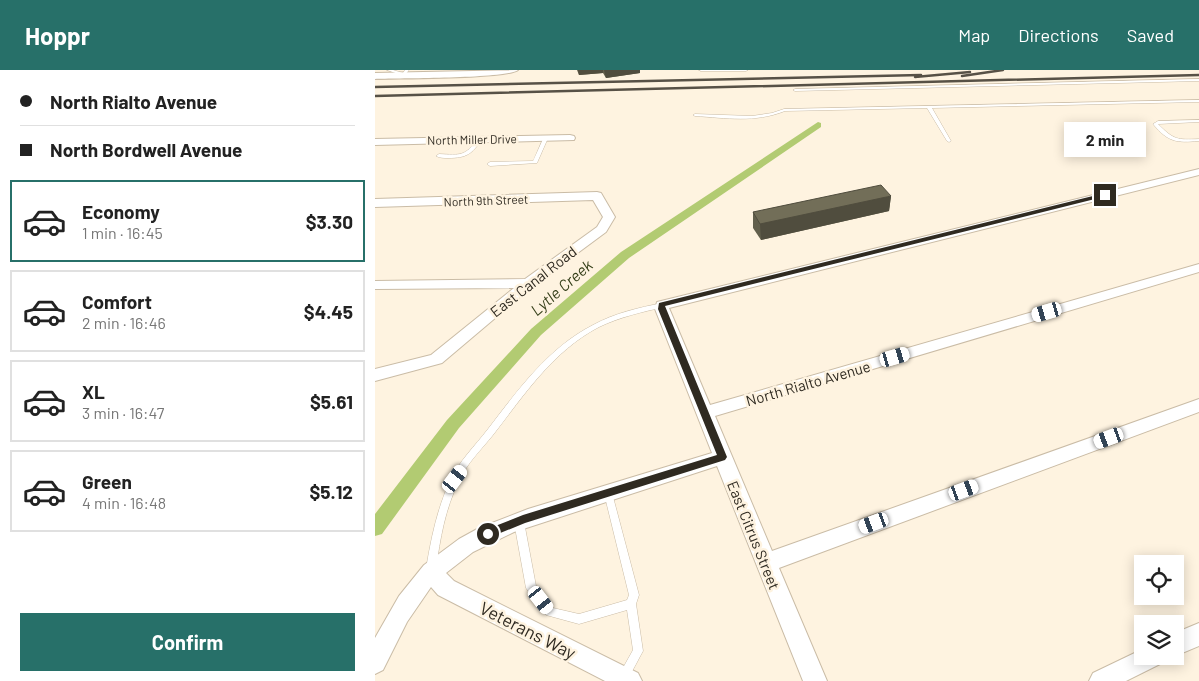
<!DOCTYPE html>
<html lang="en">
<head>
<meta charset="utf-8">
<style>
	body { margin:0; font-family:Barlow,sans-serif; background:#f6f6f6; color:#222; height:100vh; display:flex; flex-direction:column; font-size:19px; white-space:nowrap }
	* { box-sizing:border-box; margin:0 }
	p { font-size:16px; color:#767676 }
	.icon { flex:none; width:28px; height:28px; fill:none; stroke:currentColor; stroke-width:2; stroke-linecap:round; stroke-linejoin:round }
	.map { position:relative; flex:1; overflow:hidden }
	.side { display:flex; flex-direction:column; background:#fff; width:375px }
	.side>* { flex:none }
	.banner { display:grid; align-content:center; height:110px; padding:0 20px; background:#fff }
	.fabs { position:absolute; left:759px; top:485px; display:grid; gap:10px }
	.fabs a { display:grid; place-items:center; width:50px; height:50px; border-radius:0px; background:#fff; box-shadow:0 2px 12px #0003; font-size:25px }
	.end { position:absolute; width:22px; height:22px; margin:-11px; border:6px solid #2f2a21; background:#fff; box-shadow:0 0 0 2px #fff }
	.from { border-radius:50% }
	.bubble { position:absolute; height:35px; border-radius:0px; background:#fff; box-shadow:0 2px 12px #0003; font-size:16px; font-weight:700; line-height:35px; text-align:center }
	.car { position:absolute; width:15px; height:30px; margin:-15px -8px; border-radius:6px; box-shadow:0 0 4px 1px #0007; background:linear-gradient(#fff 24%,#345 0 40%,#fff 0 76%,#345 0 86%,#fff 0) }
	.banner b { display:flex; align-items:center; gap:18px; height:48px; font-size:19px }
	.banner b+b { border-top:1px solid #e0e0e0 }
	.banner i { width:12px; height:12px; background:#222 }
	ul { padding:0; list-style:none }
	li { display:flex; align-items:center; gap:15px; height:82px; margin:0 10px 8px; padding:0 10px; border:2px solid #e0e0e0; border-radius:0px }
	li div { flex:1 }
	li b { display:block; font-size:19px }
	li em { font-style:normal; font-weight:700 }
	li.current { border-color:#277069 }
	li>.icon { width:45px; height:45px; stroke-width:1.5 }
	.action { display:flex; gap:10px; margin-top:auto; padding:10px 20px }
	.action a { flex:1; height:58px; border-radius:0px; background:#277069; color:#fff; font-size:20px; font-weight:700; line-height:58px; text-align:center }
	header { display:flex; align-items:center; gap:30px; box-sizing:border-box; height:70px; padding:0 25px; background:#277069; color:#fff }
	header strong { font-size:24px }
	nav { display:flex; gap:28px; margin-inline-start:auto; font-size:18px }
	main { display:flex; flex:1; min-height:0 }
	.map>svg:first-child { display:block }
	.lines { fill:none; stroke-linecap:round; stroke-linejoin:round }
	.canal { fill:#b2cb72; fill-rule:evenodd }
	.lane-casing { stroke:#cabca6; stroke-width:1 }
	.street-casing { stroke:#cabca6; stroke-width:2 }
	.lane { fill:#fff; fill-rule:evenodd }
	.street { fill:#fff; fill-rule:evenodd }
	.rail { stroke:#575146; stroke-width:2.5 }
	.wall { fill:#625f4c }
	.shaded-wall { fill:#504d3e }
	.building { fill:#726e58; stroke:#504d3e }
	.route { fill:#2f2a21 }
	.labels { text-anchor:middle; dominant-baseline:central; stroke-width:5; stroke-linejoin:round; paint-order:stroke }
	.far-street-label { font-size:12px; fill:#2f2a21; stroke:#fef3e0 }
	.street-label { font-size:15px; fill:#2f2a21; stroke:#fef3e0 }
	.water-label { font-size:16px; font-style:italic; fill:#353f19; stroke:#fef3e0 }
	.near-street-label { font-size:18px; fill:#2f2a21; stroke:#fef3e0 }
</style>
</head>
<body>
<header>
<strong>Hoppr</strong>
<nav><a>Map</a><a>Directions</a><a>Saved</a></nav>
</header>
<main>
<section class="side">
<div class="banner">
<b><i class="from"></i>North Rialto Avenue</b>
<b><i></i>North Bordwell Avenue</b>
</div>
<ul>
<li class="current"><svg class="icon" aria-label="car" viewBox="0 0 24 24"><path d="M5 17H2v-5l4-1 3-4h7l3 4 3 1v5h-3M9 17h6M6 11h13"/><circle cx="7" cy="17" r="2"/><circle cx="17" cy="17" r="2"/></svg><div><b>Economy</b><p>1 min · 16:45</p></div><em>$3.30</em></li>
<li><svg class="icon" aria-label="car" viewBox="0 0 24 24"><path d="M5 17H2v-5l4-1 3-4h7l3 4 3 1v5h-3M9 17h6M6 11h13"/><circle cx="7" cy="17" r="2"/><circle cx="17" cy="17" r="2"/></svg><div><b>Comfort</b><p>2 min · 16:46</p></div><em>$4.45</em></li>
<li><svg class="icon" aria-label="car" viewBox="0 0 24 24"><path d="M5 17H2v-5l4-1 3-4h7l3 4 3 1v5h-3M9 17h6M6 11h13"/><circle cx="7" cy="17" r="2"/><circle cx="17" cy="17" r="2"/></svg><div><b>XL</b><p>3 min · 16:47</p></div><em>$5.61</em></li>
<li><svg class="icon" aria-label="car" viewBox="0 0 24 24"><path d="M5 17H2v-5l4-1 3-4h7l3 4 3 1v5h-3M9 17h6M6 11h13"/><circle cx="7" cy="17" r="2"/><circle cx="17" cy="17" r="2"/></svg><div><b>Green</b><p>4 min · 16:48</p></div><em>$5.12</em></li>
</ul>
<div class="action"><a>Confirm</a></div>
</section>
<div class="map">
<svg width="824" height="611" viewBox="0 0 824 611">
	<rect width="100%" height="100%" fill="#fef3e0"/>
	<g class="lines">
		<path class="canal" d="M 443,52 L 446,53 L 446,57 L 254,188 L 166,265 L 84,358 L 7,464 L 0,466 L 0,444 L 72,350 L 156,259 L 246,182 Z"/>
		<g class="lane-casing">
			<g id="lane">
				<path d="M 12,0 L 18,0 L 28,3 L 30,0 L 34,0 L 29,6 Z"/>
				<path d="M 324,0 L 373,0 L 371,1 L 326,1 Z"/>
				<path d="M 824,9 L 824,11 L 420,21 L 418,20 L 420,19 Z"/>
				<path d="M 824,30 L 824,32 L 557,38 L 576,71 L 574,72 L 572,71 L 552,38 L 410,41 C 380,53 351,48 320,46 L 318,45 L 320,44 L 377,46 L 397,43 L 409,39 Z"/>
				<path d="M 824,50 L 824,52 L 783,54 C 799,70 802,70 824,69 L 824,71 C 801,73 793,72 778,54 L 783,51 Z"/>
				<path d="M 169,67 L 173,68 L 162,93 L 115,96 L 112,94 L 115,92 L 158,91 Z"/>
				<path d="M 103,68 L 107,69 C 97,84 92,88 73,88 C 69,88 65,88 61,86 L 64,84 C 86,85 90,87 103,68 Z"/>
				<path d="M 287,233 L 290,235 L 289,237 C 267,242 245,247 224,257 C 178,281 149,325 118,365 C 106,380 92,393 84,411 C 70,439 65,469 61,499 L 59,502 L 56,503 L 53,502 L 51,499 C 56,469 62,439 75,411 C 84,391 100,376 113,359 C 143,320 173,278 218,255 C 240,243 263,238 287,233 Z"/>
				<path d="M 233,419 L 236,420 L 237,423 L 264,525 L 261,534 L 268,581 L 253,609 L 249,610 L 245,609 L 244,605 L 258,580 L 252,540 L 204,554 L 171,545 L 151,518 L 139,452 L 141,449 L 144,448 L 147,449 L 149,452 L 161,516 L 178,538 L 204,544 L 252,530 L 254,525 L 229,423 L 230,420 Z"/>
			</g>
		</g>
		<g class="street-casing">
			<g id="street">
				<path d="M 143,0 C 132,9 22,8 0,9 L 0,3 Z"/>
				<path d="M 195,65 L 199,66 L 200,68 L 199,70 L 0,75 L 0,69 Z"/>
				<path d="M 824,99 L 824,105 L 294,238 L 335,335 L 824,194 L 824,202 L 340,346 L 397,481 L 824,329 L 824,342 L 404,498 L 452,611 L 428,611 L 342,396 L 139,462 L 98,482 L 71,503 L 79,511 L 263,603 L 267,611 L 230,611 L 63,525 L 56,517 L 32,552 L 8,600 L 0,604 L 0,568 L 24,526 L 49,495 L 84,469 L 104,458 L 153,439 L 337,383 L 280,239 L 282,232 Z"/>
				<path d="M 222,122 L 226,123 L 240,147 L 231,162 L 158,216 L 67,293 L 0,311 L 0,299 L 56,285 L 139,218 L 0,219 L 0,211 L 150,209 L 222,157 L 228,147 L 218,130 L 0,137 L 0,129 Z"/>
				<path d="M 824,553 L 824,576 L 800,586 L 800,563 Z"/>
				<path d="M 768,579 L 768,586 L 788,586 L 785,594 L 751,611 L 714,611 L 718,603 Z"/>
			</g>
		</g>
		<use href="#lane" class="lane"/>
		<use href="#street" class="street"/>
		<g class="rail">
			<path d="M 587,6 L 628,0"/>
			<path d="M 540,7 L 595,2"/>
			<path d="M 0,17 L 546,5"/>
			<path d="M 0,26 L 824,5"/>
		</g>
	</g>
	<g class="wall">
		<path d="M 202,0 L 265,0 L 265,3 L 231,8 L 228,3 L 204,5 Z"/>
		<path d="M 516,126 L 514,141 L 386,170 L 378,158 L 378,142 Z"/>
	</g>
	<g class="shaded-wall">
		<path d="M 203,0 L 228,0 L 228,3 L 204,5 Z"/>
		<path d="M 229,0 L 265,0 L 265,3 L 231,8 Z"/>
		<path d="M 516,126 L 514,141 L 386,170 L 385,154 Z"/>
	</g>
	<path class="building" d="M 506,115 L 516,126 L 385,154 L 378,142 Z"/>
	<path class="route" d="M 730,123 L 732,126 L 290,236 L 352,387 L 350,390 L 150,453 L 113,468 L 110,467 L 110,460 L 148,445 L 342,385 L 283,239 L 284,233 Z"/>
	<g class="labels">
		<g class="far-street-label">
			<text transform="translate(97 69) rotate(-1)">North Miller Drive</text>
			<text transform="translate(111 130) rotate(-2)">North 9th Street</text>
		</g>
		<g class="street-label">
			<text transform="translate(158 211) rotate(-38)">East Canal Road</text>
			<text transform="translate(433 313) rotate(-16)">North Rialto Avenue</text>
			<text transform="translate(379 465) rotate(68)">East Citrus Street</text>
		</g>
		<g class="water-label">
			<text transform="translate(186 217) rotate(-41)">Lytle Creek</text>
		</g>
		<g class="near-street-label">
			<text transform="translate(153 560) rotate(27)">Veterans Way</text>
		</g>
	</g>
</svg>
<div class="fabs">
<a><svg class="icon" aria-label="locate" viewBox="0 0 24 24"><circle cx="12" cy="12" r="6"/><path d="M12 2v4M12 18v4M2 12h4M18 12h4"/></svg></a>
<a><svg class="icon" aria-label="layers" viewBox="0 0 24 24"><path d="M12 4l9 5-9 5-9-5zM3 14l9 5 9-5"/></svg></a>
</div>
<i class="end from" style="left:113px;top:464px"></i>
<i class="end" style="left:730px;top:125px"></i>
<div class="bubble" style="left:689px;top:52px;width:82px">2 min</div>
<i class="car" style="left:672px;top:242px;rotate:254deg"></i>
<i class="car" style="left:520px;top:287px;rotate:74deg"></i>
<i class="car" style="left:734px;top:368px;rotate:250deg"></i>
<i class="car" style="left:80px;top:409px;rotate:37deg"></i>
<i class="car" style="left:589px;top:420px;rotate:70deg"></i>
<i class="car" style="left:499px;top:453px;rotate:250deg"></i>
<i class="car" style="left:166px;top:530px;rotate:142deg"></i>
</div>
</main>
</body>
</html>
